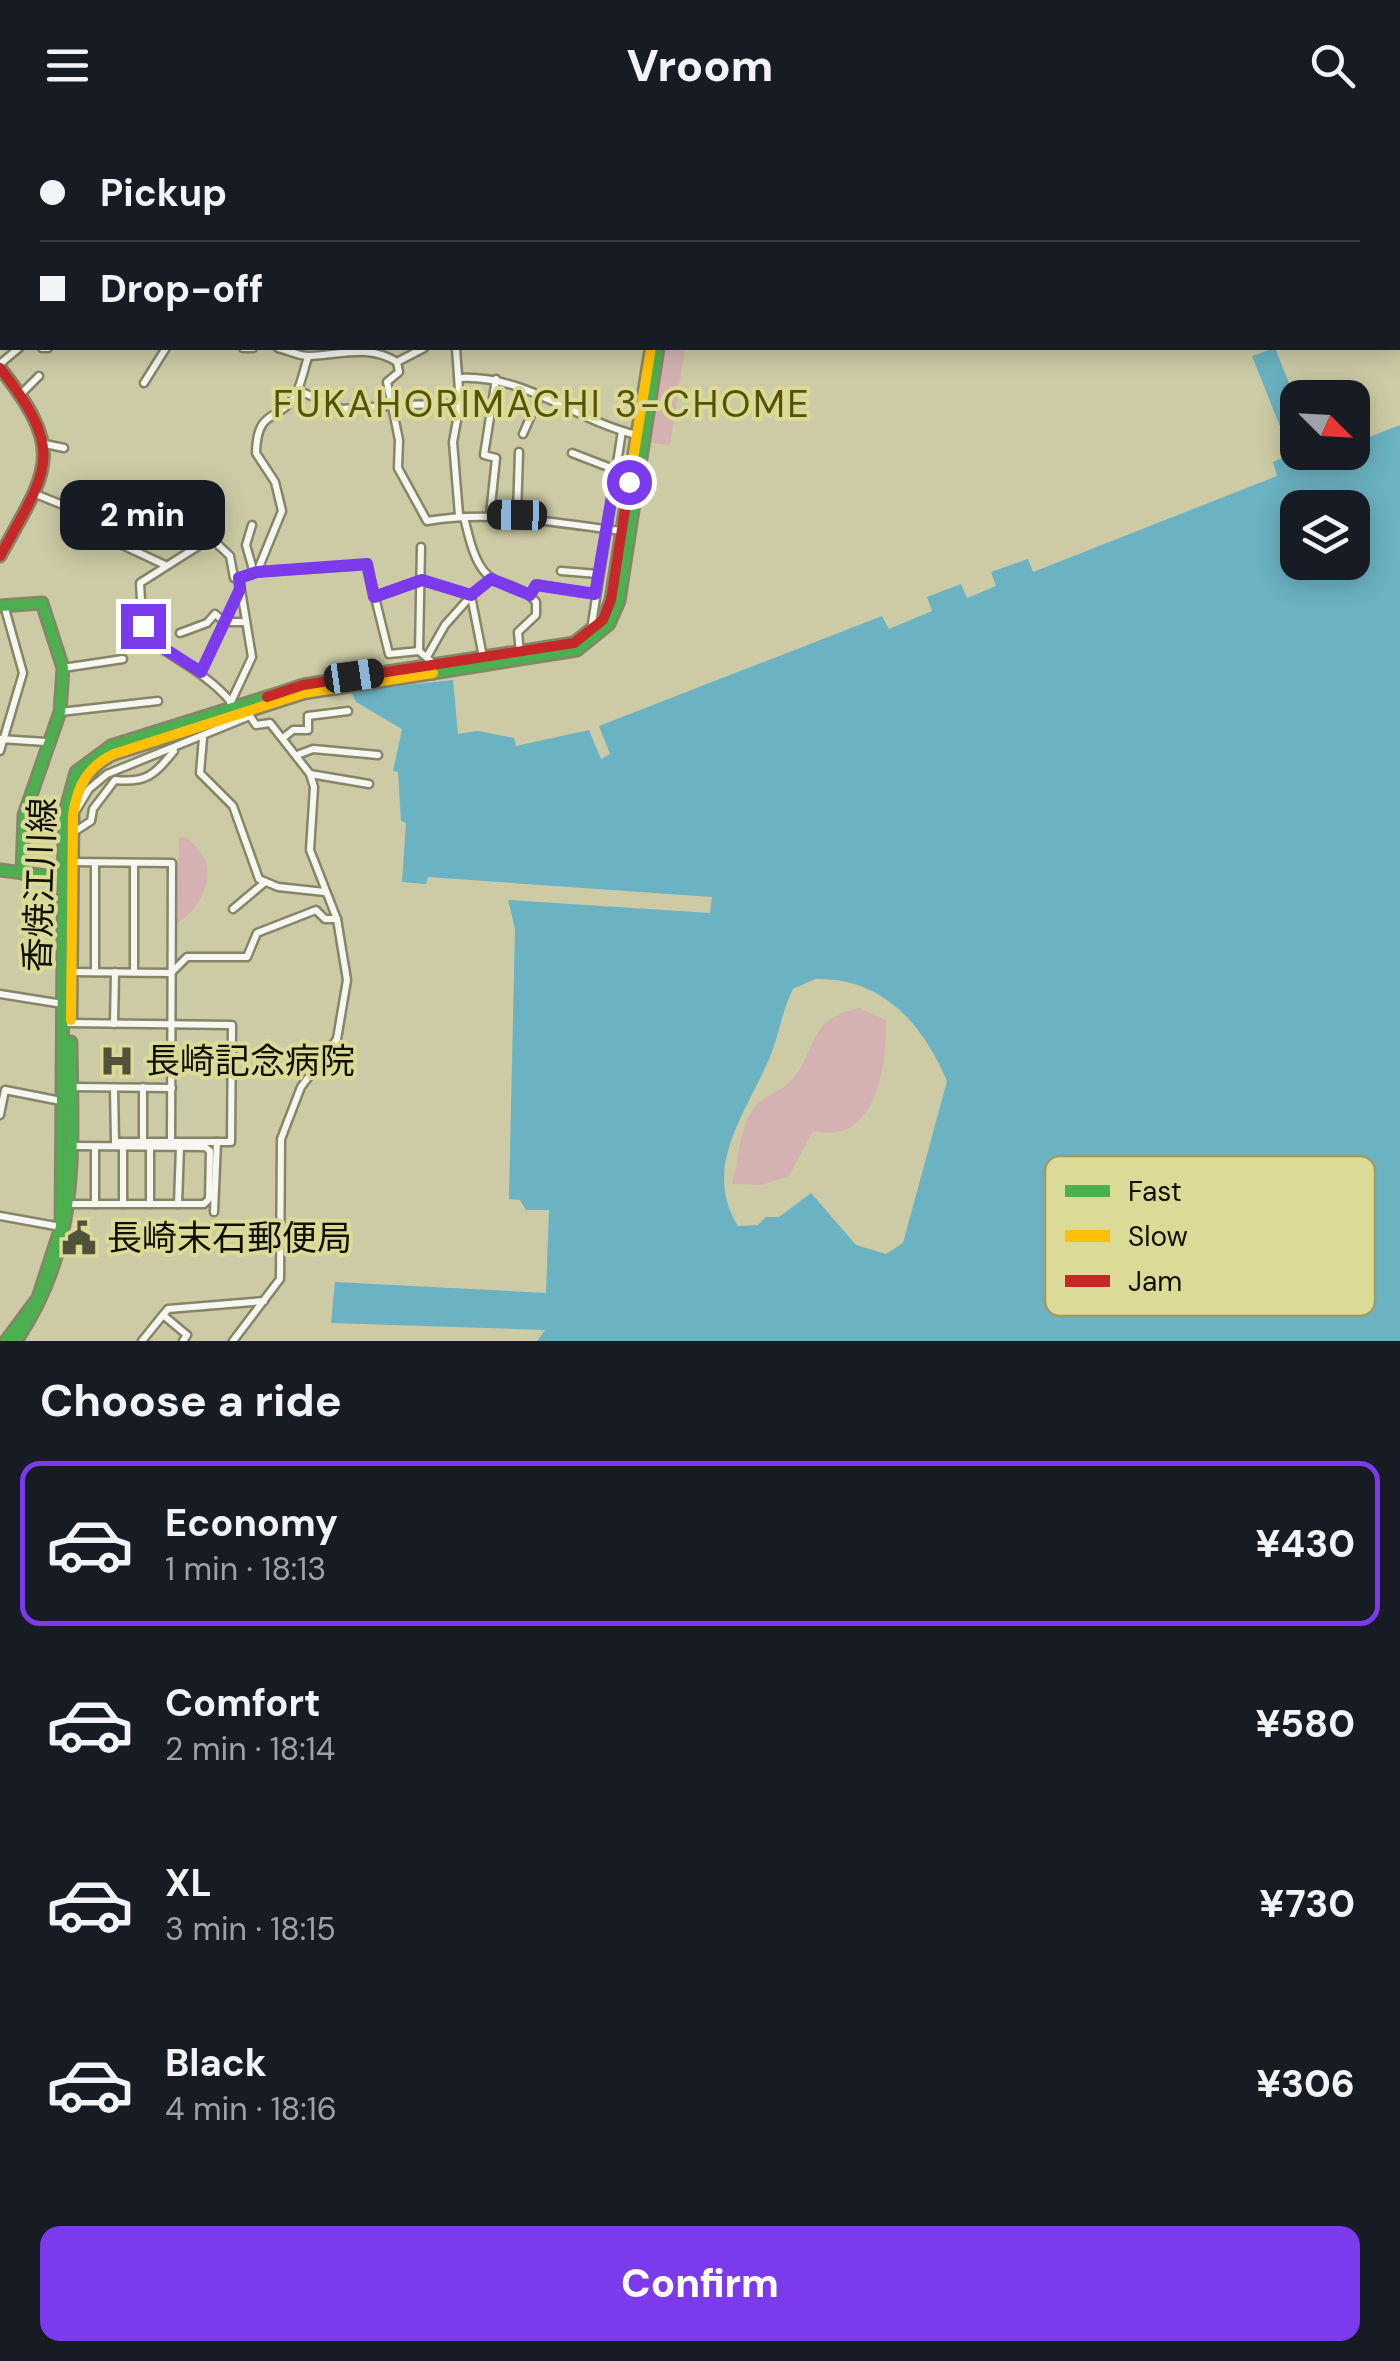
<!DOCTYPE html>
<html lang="en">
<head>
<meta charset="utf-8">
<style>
	body { margin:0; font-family:"DM Sans","Noto Sans JP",sans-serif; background:#20242c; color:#f1f3f6; height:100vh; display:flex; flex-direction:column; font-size:38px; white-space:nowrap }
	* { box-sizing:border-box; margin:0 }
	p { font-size:32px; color:#9ea1a6 }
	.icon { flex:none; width:55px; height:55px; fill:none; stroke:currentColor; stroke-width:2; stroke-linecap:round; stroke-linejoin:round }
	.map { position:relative; height:1211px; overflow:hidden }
	.side { display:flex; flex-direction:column; background:#171b24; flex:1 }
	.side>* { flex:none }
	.banner { position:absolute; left:0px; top:0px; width:1400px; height:220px; box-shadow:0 5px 25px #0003; display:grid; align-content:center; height:220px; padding:0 40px; background:#171b24 }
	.needle { width:65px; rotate:114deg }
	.controls { position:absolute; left:1280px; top:250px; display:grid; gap:20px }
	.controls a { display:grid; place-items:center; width:90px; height:90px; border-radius:20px; background:#171b24; box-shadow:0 5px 25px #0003; font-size:50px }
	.end { position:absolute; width:45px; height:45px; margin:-22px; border:12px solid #7c3aed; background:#fff; box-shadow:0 0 0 5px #fff }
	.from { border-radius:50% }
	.bubble { position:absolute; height:70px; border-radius:20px; background:#171b24; box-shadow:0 5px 25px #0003; font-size:32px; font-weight:800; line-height:70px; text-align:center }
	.car { position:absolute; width:30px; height:60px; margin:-30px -15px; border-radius:12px; box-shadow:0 0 8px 2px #0007; background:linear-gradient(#222 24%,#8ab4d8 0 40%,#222 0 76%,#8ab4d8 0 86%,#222 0) }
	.banner b { display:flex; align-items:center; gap:35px; height:95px; font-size:38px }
	.banner b+b { border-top:2px solid #363941 }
	.banner i { width:25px; height:25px; background:#f1f3f6 }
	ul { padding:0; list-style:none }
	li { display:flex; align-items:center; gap:30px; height:165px; margin:0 20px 15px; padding:0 20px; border:5px solid transparent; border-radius:20px }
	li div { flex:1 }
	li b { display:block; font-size:38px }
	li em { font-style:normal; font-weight:800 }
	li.selected { border-color:#7c3aed }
	li>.icon { width:90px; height:90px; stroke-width:1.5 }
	h2 { padding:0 40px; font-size:45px; line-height:120px }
	.button { display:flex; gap:20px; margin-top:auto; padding:20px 40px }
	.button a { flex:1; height:115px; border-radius:20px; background:#7c3aed; color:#fff; font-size:40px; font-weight:800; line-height:115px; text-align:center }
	header { display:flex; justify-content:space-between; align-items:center; height:130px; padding:0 40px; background:#171b24; font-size:45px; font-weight:800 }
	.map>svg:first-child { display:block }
	.green { fill:#d5b2b2 }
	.water { fill:#6bb2c2; fill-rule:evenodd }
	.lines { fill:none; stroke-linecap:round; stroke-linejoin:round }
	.street-casing { stroke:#868567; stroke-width:11 }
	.fast-casing { stroke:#868567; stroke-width:15 }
	.slow-casing { stroke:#868567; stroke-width:15 }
	.jam-casing { stroke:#868567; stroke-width:15 }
	.street { stroke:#f7f7f2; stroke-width:6 }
	.fast { stroke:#4caf50; stroke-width:10 }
	.slow { stroke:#ffc107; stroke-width:10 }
	.jam { stroke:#c62828; stroke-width:10 }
	.route { stroke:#7c3aed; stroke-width:12 }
	.labels { text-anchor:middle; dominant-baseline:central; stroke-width:8; stroke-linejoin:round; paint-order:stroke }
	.street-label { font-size:35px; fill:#111000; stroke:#dbda96 }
	.poi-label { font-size:35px; fill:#111000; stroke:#dbda96; text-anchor:start }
	.neighbourhood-label { font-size:38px; letter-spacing:2.5px; fill:#555308; stroke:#dbda96 }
	.key { fill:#dbda96; stroke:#9e9d69; stroke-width:2.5 }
	.key-label { font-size:28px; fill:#111000 }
</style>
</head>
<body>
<header><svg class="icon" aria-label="menu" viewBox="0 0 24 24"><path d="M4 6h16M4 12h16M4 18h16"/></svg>Vroom<svg class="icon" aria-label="search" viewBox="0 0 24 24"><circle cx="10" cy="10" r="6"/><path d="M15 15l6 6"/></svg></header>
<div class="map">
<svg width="1400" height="1211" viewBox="0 0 1400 1211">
	<rect width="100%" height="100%" fill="#cccba5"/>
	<g class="green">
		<path d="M 664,218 L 685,218 L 670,315 L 649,313 Z"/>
		<path d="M 186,707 C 193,714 203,723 206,733 C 214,753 194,785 177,793 L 179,708 Z"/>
		<path d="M 860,878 L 886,890 C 887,937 876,1016 813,1001 L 789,1046 L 762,1055 L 732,1054 C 738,1032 740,998 753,979 C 760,967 780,962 790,952 C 818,922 805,888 860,878 Z"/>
	</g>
	<path class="water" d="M 1275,218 L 1297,273 L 1298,322 L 1352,322 L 1353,302 L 1359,299 L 1364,309 L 1400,295 L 1400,1211 L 537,1211 L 545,1200 L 331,1193 L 335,1152 L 546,1163 L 549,1080 L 526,1080 L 520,1070 L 509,1069 L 515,799 L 508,770 L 710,783 L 712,767 L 428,747 L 426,754 L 402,752 L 406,693 L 401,691 L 398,642 L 393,641 L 402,599 L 356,572 L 351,561 L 453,550 L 458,604 L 478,601 L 514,608 L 516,616 L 589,600 L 601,629 L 610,624 L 599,596 L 882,486 L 889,499 L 932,481 L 927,467 L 961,454 L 967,468 L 996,456 L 991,442 L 1028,429 L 1033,442 L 1277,346 L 1273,332 L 1291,324 L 1252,226 ZM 1298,378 L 1352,378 L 1352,432 L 1298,432 ZM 815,849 C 882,847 923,894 947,951 L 903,1113 L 886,1124 L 856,1115 L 811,1063 L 779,1087 L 766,1087 L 758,1095 L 738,1096 C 699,1034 752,976 773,919 C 780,899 783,879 793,859 Z"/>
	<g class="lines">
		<g class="street-casing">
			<g id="street">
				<path d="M 565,0 L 565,2"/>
				<path d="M 490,2 L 490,0"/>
				<path d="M 0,96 L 2,98"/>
				<path d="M 0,115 L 2,116"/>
				<path d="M 0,153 L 2,152"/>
				<path d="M 42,218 L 48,218"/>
				<path d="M 243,218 L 253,218"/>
				<path d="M 278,218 C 288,220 300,227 310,226 C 341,225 369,214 397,232 L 399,242 L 387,252 L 399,310 L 398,338 L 427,391 C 493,380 557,393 621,401"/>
				<path d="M 456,218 L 460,274 L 453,312 L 459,385"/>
				<path d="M 397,232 L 424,218"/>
				<path d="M 0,234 L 19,218"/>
				<path d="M 460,248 C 527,245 574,290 637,305"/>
				<path d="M 144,253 L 166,218"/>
				<path d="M 297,260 L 342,279 L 389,276"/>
				<path d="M 22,263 L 39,246"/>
				<path d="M 395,275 L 460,274"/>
				<path d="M 523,304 L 540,265"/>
				<path d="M 45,314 L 64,318"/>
				<path d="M 572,323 L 616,340"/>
				<path d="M 38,365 L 78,381 L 103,406 L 165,435"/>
				<path d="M 490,385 L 496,328 L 484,325 L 496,249"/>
				<path d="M 517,385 L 519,322"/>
				<path d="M 464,387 C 469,407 475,441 495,450 C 510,456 525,459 536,472 L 536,485 L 518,502 L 520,523"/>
				<path d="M 252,395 L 246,415 L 254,443"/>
				<path d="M 117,410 L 152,379 L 211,408"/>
				<path d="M 421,417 L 419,521 L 434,534"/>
				<path d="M 561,441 L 598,444"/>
				<path d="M 257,442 L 367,435 L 389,524 L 419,521"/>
				<path d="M 239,448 L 257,442 L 282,381 L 275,352 L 256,323 C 257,277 279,292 295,266 C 301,255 304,239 308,227"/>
				<path d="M 471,465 L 491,449"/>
				<path d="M 529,465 L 537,455 L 595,464"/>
				<path d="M 471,466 L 483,527"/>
				<path d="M 374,467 L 421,450 L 471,465"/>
				<path d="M 591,500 L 622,301"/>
				<path d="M 180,503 L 207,493 L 215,484 L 225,492 L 246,492"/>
				<path d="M 428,525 L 445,495 L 471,466"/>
				<path d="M 63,538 L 123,529"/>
				<path d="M 201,542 L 240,460"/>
				<path d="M 230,574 L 252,527 L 239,448 L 234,448 L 230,426 L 211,408 L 140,453 L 143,505 C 173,529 206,542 231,572"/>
				<path d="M 60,582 L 158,571"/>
				<path d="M 203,608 L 200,643 L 233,676 L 259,749 L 278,757 L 325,762"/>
				<path d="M 283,608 L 293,600 L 308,600 L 308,586 L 348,581"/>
				<path d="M 0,609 L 46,612"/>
				<path d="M 0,621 L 23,543 L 4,475"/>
				<path d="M 297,625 L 313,619 L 378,625"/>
				<path d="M 310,644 L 369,654"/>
				<path d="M 77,679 L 89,659 L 107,644 L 250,586 L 256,595 L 270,593 L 310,644 L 314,657 L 310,720 L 337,789 L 347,850 L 337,909 L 301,957 L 281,1009 L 280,1149 L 233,1211"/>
				<path d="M 74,702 L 91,691 L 93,679 L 115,650 C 147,653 154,645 174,621"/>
				<path d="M 71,732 L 172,733 L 171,1012 L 115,1012 L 114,958"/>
				<path d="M 134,734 L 134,842"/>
				<path d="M 233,779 L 264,753"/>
				<path d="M 70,842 L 171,843 L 187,827 L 247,827 L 257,803 L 316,780 L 325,789 L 337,789"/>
				<path d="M 95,842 L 95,734"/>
				<path d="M 0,864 L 63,874"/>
				<path d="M 66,893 L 232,895 L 231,1012 L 171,1012"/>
				<path d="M 114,894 L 115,842"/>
				<path d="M 69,957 L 172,958"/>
				<path d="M 143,957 L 143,1011"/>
				<path d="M 0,985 L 5,960 L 61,971"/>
				<path d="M 95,1017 L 95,1074"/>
				<path d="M 70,1074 L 204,1074 L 209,1069 L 210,1021 L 205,1017 L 72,1016"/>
				<path d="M 123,1074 L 123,1017"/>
				<path d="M 150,1074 L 150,1017"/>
				<path d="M 178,1074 L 180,1017"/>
				<path d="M 214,1082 L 217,1012"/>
				<path d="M 0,1086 L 61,1097"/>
				<path d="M 163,1185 L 168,1179 L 264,1171"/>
				<path d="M 142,1211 L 163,1185 L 187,1205 L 183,1211"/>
			</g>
		</g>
		<g class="fast-casing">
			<g id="fast">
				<path d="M 0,476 L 42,473 L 63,538 L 60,582 L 24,685 L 22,743"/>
				<path d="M 433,543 L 577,520 L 609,494 L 619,471 L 658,218"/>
				<path d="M 0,740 L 69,749"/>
				<path d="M 6,1211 L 38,1168 L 61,1097 L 64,686 L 76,642 L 111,616 L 267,567"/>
				<path d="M 16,1211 C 81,1115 72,1022 71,912"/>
			</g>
		</g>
		<g class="slow-casing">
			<g id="slow">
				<path d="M 667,2 L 670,0"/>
				<path d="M 677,2 L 681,0"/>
				<path d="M 630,348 L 651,218"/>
				<path d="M 71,890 L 73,684 C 78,655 87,637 114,624 L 304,563 L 433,543"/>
			</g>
		</g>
		<g class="jam-casing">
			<g id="jam">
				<path d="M 0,238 C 67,323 48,339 0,426"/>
				<path d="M 267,567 L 303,555 L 574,513 L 603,490 L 611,470 L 630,348"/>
			</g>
		</g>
		<use href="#street" class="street"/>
		<use href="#fast" class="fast"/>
		<use href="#slow" class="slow"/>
		<use href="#jam" class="jam"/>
	</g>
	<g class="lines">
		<path class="route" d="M 143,496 L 143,505 L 201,542 L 240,459 L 239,448 L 257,442 L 367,434 L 374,467 L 422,450 L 471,465 L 491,449 L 530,465 L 536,455 L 595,464 L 615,349 L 629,352"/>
	</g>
	<defs>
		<g id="hospital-bare" transform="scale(2.7)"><path d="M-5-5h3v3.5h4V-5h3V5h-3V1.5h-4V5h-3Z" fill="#52513a" stroke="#dbda96" stroke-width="2.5" paint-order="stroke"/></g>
		<g id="civic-bare" transform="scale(2.7)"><path d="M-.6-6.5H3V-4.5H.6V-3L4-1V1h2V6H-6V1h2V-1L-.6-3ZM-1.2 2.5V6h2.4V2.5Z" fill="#52513a" stroke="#dbda96" stroke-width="2.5" paint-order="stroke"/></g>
	</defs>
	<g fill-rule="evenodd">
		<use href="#hospital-bare" x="117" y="931"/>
		<use href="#civic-bare" x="79" y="1108"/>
	</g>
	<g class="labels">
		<g class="street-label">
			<text transform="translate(40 755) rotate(-88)">香焼江川線</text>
		</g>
		<g class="poi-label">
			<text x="145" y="931">長崎記念病院</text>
			<text x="107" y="1108">長崎末石郵便局</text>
		</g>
		<g class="neighbourhood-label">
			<text x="542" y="274">FUKAHORIMACHI 3-CHOME</text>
		</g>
	</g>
	<rect x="1045" y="1026" width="330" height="160" rx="15" class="key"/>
	<rect x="1065" y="1055" width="45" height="12" fill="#4caf50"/>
	<rect x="1065" y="1100" width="45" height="12" fill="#ffc107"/>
	<rect x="1065" y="1145" width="45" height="12" fill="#c62828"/>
	<g class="key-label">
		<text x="1128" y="1071">Fast</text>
		<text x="1128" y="1116">Slow</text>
		<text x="1128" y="1161">Jam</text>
	</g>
</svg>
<div class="controls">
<a><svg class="needle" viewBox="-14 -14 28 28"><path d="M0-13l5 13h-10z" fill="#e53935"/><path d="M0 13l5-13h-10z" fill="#9ea1a6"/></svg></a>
<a><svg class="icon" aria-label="layers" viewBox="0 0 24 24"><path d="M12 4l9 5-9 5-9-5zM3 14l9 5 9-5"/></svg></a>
</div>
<i class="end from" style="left:629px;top:352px"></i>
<i class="end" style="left:143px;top:496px"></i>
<div class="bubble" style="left:60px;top:350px;width:165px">2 min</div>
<i class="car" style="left:517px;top:385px;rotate:271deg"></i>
<i class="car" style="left:354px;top:546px;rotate:82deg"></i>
<div class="banner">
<b><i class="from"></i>Pickup</b>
<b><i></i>Drop-off</b>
</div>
</div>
<section class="side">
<h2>Choose a ride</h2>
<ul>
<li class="selected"><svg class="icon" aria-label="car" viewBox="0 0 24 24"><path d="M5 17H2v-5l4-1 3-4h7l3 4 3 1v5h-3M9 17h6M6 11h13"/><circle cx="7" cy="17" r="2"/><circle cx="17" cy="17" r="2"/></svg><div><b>Economy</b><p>1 min · 18:13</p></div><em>¥430</em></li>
<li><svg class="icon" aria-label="car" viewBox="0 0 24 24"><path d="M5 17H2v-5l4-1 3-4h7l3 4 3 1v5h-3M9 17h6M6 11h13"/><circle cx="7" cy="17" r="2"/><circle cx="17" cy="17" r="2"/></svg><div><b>Comfort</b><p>2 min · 18:14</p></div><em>¥580</em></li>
<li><svg class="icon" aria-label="car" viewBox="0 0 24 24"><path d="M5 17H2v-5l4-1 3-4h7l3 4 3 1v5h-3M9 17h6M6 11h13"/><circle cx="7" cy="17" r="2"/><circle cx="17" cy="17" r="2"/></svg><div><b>XL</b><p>3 min · 18:15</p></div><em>¥730</em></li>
<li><svg class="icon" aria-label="car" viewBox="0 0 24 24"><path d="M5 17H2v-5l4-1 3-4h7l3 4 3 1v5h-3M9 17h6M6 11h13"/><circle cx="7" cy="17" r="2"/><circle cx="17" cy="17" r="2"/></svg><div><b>Black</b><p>4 min · 18:16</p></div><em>¥306</em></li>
</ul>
<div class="button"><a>Confirm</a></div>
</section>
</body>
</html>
